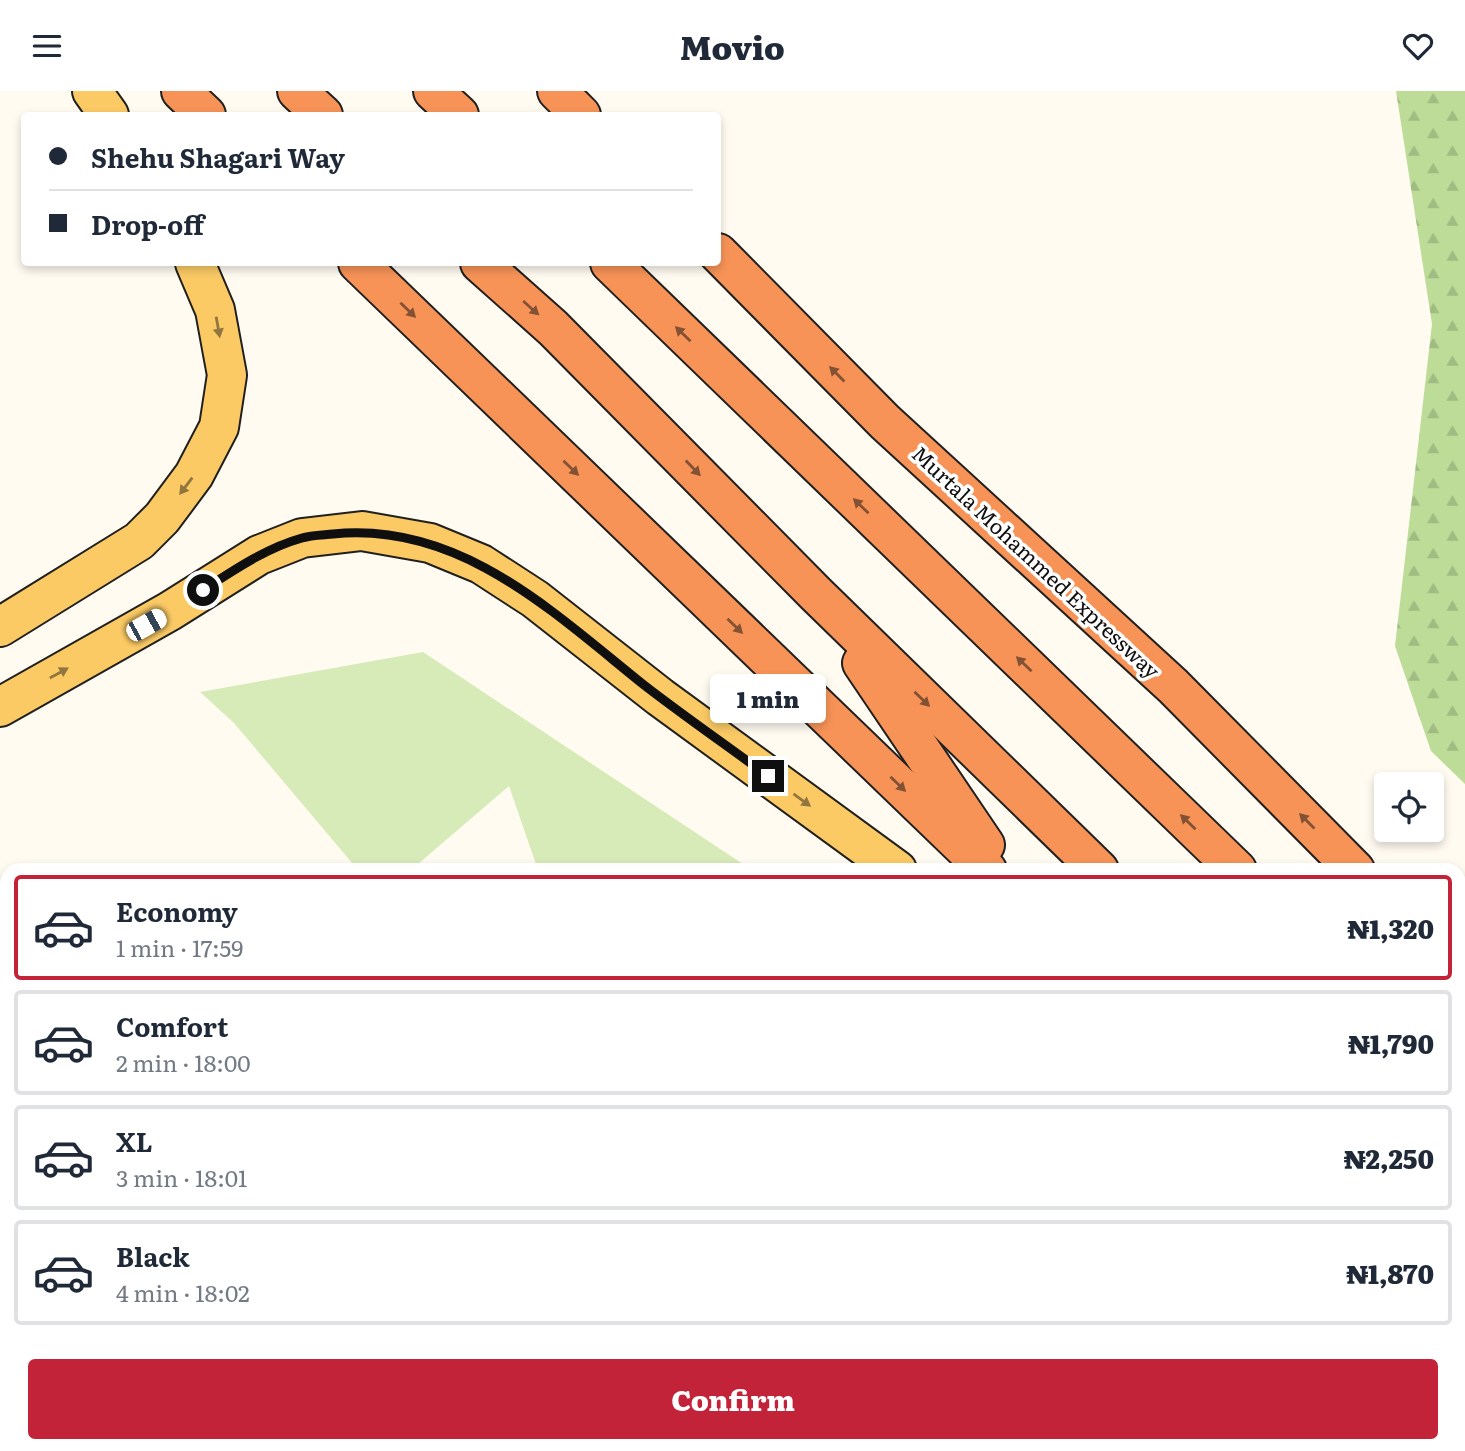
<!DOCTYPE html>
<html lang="en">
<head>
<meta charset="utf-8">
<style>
	body { margin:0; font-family:Literata,serif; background:#f2f2f3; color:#1f2937; height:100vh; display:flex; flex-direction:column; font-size:26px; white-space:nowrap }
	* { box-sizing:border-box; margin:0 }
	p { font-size:23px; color:#747a83 }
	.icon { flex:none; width:38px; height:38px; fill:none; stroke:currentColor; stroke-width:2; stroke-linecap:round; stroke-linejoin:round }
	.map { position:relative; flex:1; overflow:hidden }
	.drawer { position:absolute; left:0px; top:772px; width:1466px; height:590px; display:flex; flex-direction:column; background:#fff; border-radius:21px 21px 0 0; box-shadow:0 4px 10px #0003 }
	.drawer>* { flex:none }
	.banner { position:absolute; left:21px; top:21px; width:700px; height:154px; border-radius:7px; box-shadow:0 4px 10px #0003; display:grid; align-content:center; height:154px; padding:0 28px; background:#fff }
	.fabs { position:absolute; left:1374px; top:681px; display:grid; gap:14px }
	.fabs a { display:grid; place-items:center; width:70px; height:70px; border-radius:7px; background:#fff; box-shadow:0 4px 10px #0003; font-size:35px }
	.end { position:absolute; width:32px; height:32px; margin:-16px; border:9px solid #0f0f0f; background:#fff; box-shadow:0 0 0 4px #fff }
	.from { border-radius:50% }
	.bubble { position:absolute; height:49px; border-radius:7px; background:#fff; box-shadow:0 4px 10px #0003; font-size:23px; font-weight:800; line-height:49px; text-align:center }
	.car { position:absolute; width:21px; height:42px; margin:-21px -10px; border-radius:9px; box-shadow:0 0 5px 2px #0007; background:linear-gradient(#fff 24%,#345 0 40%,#fff 0 76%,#345 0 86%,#fff 0) }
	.banner b { display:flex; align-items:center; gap:24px; height:66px; font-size:26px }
	.banner b+b { border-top:2px solid #e0e1e3 }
	.banner i { width:18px; height:18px; background:#1f2937 }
	ul { padding:12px 0 0; list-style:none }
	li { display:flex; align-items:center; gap:21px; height:105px; margin:0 14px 10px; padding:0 14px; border:4px solid #e0e1e3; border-radius:7px }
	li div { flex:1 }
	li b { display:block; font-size:26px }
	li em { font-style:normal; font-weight:800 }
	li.current { border-color:#c22338 }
	li>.icon { width:63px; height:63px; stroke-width:1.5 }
	.action { display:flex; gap:14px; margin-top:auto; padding:14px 28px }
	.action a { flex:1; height:80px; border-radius:7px; background:#c22338; color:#fff; font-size:28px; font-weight:800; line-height:80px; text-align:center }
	header { display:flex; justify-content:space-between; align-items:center; height:91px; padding:0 28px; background:#fff; font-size:32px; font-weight:800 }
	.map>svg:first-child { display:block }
	.grass { fill:#d7ebb9 }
	.forest { fill:url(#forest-firs) }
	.building { fill:url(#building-cross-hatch) }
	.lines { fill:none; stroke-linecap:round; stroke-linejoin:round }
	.minor-casing { stroke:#424242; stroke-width:42 }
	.major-casing { stroke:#202020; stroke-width:42 }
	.highway-casing { stroke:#202020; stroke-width:42 }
	.path { stroke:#313131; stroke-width:4.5; stroke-dasharray:7 3.5; stroke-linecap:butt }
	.minor { stroke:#fff; stroke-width:38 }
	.major { stroke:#fbca65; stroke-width:38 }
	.highway { stroke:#f79357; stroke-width:38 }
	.oneway { fill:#835133 }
	.oneway2 { fill:#91763e }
	.route { stroke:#0f0f0f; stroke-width:9 }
	.labels { text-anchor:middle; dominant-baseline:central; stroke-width:7; stroke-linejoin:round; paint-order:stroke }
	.street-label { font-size:21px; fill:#0f0f0f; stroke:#fff }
</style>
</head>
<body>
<header><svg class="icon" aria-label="menu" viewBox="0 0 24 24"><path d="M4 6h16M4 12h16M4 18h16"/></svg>Movio<svg class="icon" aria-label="heart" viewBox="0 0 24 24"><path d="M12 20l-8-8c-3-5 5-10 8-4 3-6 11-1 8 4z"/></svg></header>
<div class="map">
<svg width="1465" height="1360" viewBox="0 0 1465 1360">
	<defs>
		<pattern id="forest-firs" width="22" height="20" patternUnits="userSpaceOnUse" patternTransform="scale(1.75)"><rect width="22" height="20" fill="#bcdc98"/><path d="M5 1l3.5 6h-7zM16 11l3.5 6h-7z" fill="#a0bc82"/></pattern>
		<pattern id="building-cross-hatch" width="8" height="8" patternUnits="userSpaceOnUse" patternTransform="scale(1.75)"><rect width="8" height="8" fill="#584f4b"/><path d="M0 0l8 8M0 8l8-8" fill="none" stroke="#6b6461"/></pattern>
	</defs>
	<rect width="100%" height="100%" fill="#fffbf1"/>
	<g class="grass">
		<path d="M 423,561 L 752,779 L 538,779 L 509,695 L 411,779 L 358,779 L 234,632 L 200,601 Z"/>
		<path d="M 708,1355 L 1130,1355 L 1126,1360 L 716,1360 Z"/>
	</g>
	<path class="forest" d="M 1396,0 L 1465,0 L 1465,693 L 1431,660 L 1395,555 L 1432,233 Z"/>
	<path class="building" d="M 1197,1354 L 1278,1354 L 1273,1360 L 1193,1360 Z"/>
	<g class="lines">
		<g class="minor-casing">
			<g id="minor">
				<path d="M 0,1238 L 7,1243"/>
				<path d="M 152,1354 L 159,1360"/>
				<path d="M 760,1354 L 767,1360"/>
				<path d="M 1151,1360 L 1155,1354"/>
			</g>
		</g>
		<g class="major-casing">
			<g id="major">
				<path d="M 92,0 L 109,24"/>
				<path d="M 0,536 L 139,450 L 162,427 L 194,384 L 219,336 L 227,284 L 215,219 L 195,172"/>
				<path d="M 0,616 L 170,520 L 259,464 L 302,447 L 362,440 L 430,452 L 481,473 L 535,508 L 660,606 L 897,779"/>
			</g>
		</g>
		<g class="highway-casing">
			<g id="highway">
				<path d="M 181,0 L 206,24"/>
				<path d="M 297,0 L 323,24"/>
				<path d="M 433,0 L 459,24"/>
				<path d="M 557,0 L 581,24"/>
				<path d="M 718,162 L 885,331 L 1173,595 L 1355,779"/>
				<path d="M 358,172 L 987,779"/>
				<path d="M 480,172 L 553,237 L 816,503 L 1099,779"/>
				<path d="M 610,172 L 1237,779"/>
				<path d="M 862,572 L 985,754"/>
				<path d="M 1460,878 L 1465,883"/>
				<path d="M 1460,994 L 1465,1000"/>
				<path d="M 1460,1127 L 1465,1133"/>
				<path d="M 1460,1235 L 1465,1240"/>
			</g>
		</g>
		<path class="path" d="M 828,1360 L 831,1354"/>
		<use href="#minor" class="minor"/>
		<use href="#major" class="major"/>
		<use href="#highway" class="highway"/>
	</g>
	<defs><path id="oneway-solid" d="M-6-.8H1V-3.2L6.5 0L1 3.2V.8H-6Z" transform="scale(1.75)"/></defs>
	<g class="oneway">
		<use href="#oneway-solid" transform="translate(531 217) rotate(42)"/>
		<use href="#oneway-solid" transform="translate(408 219) rotate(44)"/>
		<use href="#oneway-solid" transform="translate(683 243) rotate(-136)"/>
		<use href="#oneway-solid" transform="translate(837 283) rotate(-135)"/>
		<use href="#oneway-solid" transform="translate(571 377) rotate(44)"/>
		<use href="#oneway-solid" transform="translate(693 377) rotate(46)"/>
		<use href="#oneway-solid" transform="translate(861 415) rotate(-136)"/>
		<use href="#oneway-solid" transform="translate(735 535) rotate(44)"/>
		<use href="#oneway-solid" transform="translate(1024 573) rotate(-136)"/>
		<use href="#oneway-solid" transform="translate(922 608) rotate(44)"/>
		<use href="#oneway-solid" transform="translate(898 693) rotate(44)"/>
		<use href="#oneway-solid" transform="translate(1307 730) rotate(-135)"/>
		<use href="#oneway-solid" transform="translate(1188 731) rotate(-136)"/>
	</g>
	<g class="oneway2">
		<use href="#oneway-solid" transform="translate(218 236) rotate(80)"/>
		<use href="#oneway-solid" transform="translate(186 395) rotate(127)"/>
		<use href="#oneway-solid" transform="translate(59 582) rotate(-29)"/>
		<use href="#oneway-solid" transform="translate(802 709) rotate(36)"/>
	</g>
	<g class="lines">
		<path class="route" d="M 203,499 C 234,479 266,457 302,447 C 311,444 323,444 333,443 C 459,430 553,521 644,594 C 684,625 726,654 768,685"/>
	</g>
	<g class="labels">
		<g class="street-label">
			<text transform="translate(1037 470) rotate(43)">Murtala Mohammed Expressway</text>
		</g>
	</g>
</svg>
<div class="fabs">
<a><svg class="icon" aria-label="locate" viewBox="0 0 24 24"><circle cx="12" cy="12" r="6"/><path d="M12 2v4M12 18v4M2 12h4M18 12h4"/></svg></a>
</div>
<i class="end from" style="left:203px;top:499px"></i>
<i class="end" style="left:768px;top:685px"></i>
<div class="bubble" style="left:710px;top:583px;width:116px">1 min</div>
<i class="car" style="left:146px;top:534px;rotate:61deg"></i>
<div class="banner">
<b><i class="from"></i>Shehu Shagari Way</b>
<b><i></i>Drop-off</b>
</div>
<section class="drawer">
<ul>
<li class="current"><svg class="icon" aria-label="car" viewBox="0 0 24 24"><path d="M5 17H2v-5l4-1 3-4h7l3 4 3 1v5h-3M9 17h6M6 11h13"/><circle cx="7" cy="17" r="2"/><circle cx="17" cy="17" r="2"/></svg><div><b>Economy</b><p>1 min · 17:59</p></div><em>₦1,320</em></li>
<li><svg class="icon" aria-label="car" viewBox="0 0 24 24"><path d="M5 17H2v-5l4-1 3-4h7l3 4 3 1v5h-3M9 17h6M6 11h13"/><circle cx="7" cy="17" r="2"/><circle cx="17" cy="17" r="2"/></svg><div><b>Comfort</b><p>2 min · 18:00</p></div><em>₦1,790</em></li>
<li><svg class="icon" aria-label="car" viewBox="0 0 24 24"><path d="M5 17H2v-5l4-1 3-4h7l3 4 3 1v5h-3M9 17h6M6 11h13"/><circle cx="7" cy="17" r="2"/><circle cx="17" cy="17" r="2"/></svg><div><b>XL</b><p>3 min · 18:01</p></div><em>₦2,250</em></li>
<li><svg class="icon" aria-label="car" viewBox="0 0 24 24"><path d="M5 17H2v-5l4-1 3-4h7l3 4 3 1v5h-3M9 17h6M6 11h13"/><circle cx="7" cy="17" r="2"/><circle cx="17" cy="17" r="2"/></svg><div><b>Black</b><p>4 min · 18:02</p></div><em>₦1,870</em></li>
</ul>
<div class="action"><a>Confirm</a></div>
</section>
</div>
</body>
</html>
